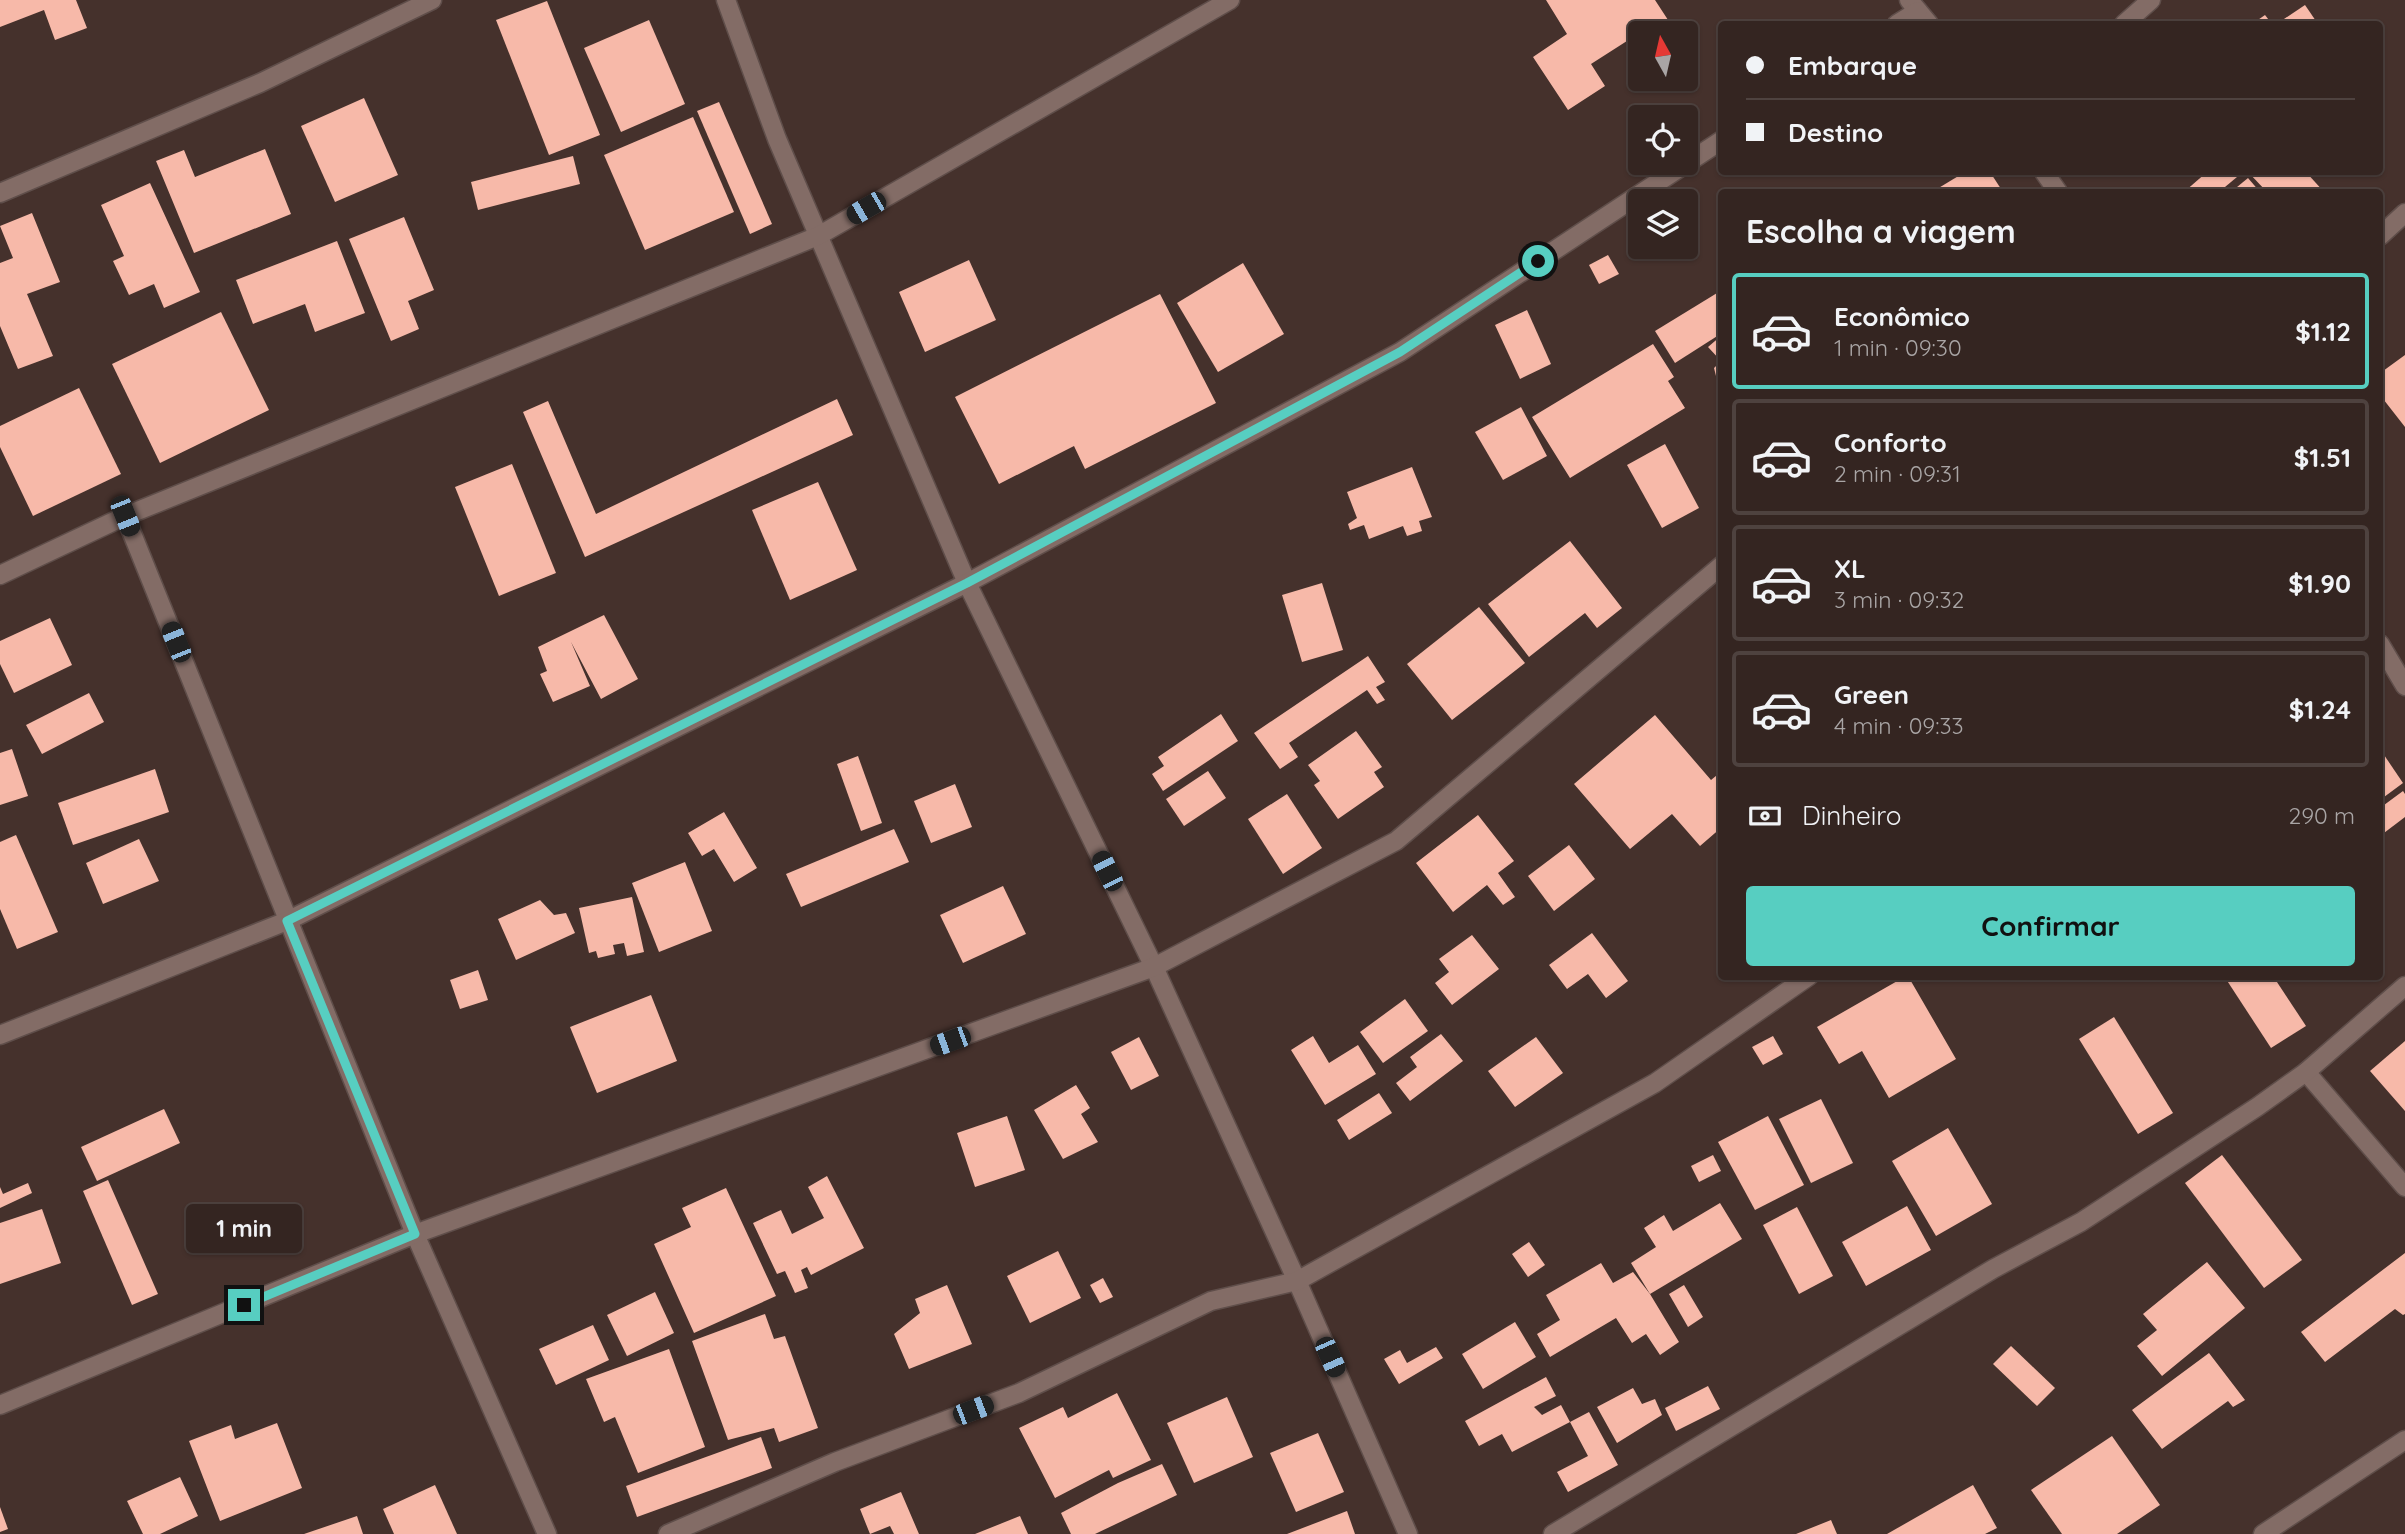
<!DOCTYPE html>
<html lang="pt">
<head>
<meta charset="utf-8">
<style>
	body { margin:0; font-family:Quicksand,sans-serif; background:#3c2d2a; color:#f1f3f6; height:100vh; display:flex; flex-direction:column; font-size:26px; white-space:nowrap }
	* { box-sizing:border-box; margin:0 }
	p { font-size:23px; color:#a9a5a5 }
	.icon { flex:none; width:38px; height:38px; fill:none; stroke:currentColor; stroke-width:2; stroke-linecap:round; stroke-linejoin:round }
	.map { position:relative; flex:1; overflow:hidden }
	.details { position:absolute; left:1718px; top:189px; width:665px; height:791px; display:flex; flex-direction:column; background:#342521; border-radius:7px; box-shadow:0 2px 5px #0004,0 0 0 2px #4e423f }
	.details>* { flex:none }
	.banner { position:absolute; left:1718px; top:21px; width:665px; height:154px; border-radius:7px; box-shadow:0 2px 5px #0004,0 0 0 2px #4e423f; display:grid; align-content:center; height:154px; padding:0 28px; background:#342521 }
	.needle { width:46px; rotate:352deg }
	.controls { position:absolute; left:1628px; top:21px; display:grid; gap:14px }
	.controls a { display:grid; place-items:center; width:70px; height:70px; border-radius:7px; background:#342521; box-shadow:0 2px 5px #0004,0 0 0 2px #4e423f; font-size:35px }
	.end { position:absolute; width:32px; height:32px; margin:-16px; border:9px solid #57cec1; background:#111; box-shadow:0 0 0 4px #111 }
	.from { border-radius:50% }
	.bubble { position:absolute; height:49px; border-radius:7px; background:#342521; box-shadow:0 2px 5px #0004,0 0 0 2px #4e423f; font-size:23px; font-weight:700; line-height:49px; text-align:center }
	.car { position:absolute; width:21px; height:42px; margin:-21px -10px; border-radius:9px; box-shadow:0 0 5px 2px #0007; background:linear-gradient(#222 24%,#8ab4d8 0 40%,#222 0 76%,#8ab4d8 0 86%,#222 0) }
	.banner b { display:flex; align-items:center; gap:24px; height:66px; font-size:26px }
	.banner b+b { border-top:2px solid #4e423f }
	.banner i { width:18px; height:18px; background:#f1f3f6 }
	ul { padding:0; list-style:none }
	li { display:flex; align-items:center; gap:21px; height:116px; margin:0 14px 10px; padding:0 14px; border:4px solid #4e423f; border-radius:7px }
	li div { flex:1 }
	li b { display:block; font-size:26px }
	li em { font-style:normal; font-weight:700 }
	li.current { border-color:#57cec1 }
	li>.icon { width:63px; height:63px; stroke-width:1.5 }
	h2 { padding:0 28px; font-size:32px; line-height:84px }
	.pay { display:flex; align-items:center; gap:18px; height:77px; padding:0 28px; font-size:26px }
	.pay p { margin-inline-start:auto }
	.cta { display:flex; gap:14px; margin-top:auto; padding:14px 28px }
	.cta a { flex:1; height:80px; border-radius:7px; background:#57cec1; color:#111; font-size:28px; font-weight:700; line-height:80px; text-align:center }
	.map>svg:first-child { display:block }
	.building { fill:#f7b9a9 }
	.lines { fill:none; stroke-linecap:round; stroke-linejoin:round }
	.minor-casing { stroke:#5f4e4a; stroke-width:21 }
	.minor { stroke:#836c66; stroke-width:18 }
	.route { stroke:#57cec1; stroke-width:9 }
</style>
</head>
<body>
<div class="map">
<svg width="2405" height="1534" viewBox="0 0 2405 1534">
	<rect width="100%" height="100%" fill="#45312c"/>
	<g class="building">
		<path d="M 0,0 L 76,0 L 87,28 L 55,40 L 44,10 L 0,27 Z"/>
		<path d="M 1546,0 L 1655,0 L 1670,23 L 1655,33 L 1641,32 L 1591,64 L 1605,86 L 1568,110 L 1533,57 L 1567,34 Z"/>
		<path d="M 547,1 L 600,135 L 549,155 L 496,20 Z"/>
		<path d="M 2305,5 L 2318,24 L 2280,24 L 2278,23 Z"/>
		<path d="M 2265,15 L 2272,24 L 2252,24 Z"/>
		<path d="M 649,20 L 685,104 L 621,132 L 584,48 Z"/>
		<path d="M 364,98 L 398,175 L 335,202 L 301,126 Z"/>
		<path d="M 719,102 L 772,224 L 750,234 L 697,111 Z"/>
		<path d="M 693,117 L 734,212 L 645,250 L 604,155 Z"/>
		<path d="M 265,149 L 291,214 L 194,253 L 156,161 L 184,150 L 195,177 Z"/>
		<path d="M 573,156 L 580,184 L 478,210 L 471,182 Z"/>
		<path d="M 1965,172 L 1990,172 L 2003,192 L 1932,192 Z"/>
		<path d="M 2207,172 L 2243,172 L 2219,192 L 2184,192 Z"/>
		<path d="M 2248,172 L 2306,172 L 2324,192 L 2267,192 Z"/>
		<path d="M 2248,178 L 2260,192 L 2231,192 Z"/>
		<path d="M 150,183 L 200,292 L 164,308 L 154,284 L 129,295 L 113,261 L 124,256 L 101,205 Z"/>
		<path d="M 32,213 L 60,282 L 27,294 L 53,356 L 18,369 L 0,326 L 0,263 L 13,258 L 0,226 Z"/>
		<path d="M 404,217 L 434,290 L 408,301 L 419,329 L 391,341 L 349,239 Z"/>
		<path d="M 337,241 L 365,313 L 315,332 L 305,304 L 253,324 L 236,280 Z"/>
		<path d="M 1608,255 L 1619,274 L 1599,284 L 1589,265 Z"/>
		<path d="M 969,260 L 996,320 L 925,352 L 899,292 Z"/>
		<path d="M 1243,263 L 1284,334 L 1218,372 L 1177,303 Z"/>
		<path d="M 1722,290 L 1722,333 L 1675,363 L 1655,331 Z"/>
		<path d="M 1160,294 L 1216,403 L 1085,469 L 1074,446 L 999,484 L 955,397 Z"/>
		<path d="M 1527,310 L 1551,364 L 1520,379 L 1495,325 Z"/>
		<path d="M 221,312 L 269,410 L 160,463 L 112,364 Z"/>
		<path d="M 1722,335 L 1722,389 L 1718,384 L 1714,368 L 1721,361 L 1708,347 Z"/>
		<path d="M 1653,344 L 1674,377 L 1668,381 L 1685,408 L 1570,478 L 1532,417 Z"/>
		<path d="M 2405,355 L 2405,427 L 2380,395 L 2380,367 L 2383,371 Z"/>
		<path d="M 79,388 L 121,474 L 33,516 L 0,447 L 0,426 Z"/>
		<path d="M 837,399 L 853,435 L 585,557 L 523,412 L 548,401 L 596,514 Z"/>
		<path d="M 1521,407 L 1547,456 L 1503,480 L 1475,432 Z"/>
		<path d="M 1665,444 L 1699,508 L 1662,528 L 1627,465 Z"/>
		<path d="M 512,464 L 556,573 L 499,596 L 455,487 Z"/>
		<path d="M 1412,467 L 1432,517 L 1419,521 L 1422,531 L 1407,536 L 1403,526 L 1369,539 L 1364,525 L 1350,530 L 1348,524 L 1357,518 L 1347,492 Z"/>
		<path d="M 818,482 L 857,570 L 790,600 L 752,510 Z"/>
		<path d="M 1570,541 L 1622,608 L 1597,628 L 1585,613 L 1529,657 L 1488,604 Z"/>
		<path d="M 1322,583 L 1343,650 L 1302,662 L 1282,595 Z"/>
		<path d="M 1479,607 L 1525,663 L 1452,720 L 1407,664 Z"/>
		<path d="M 604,615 L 638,679 L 601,699 L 571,642 L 590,686 L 553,702 L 540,674 L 547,671 L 538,647 Z"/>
		<path d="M 50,618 L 72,665 L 14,693 L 0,664 L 0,641 Z"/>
		<path d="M 1368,656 L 1385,682 L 1376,687 L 1385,700 L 1377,704 L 1367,690 L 1289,743 L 1298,757 L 1280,769 L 1254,733 Z"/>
		<path d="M 89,693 L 104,722 L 42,754 L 26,725 Z"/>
		<path d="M 1221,714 L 1238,741 L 1163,791 L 1152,774 L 1164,766 L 1158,757 Z"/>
		<path d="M 1655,715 L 1711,780 L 1722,771 L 1722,827 L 1700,846 L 1672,814 L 1630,849 L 1574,784 Z"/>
		<path d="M 1356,731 L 1382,767 L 1374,772 L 1384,787 L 1338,819 L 1314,785 L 1320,781 L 1308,765 Z"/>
		<path d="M 12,749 L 28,796 L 0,805 L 0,753 Z"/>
		<path d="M 2380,749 L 2403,783 L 2380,800 Z"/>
		<path d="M 858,756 L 882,823 L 861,831 L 837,764 Z"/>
		<path d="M 155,769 L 169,812 L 73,845 L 58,803 Z"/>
		<path d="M 1208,771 L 1226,798 L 1184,826 L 1166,799 Z"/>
		<path d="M 955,784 L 972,827 L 931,843 L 914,801 Z"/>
		<path d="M 2403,791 L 2405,794 L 2405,817 L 2380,836 L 2380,808 Z"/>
		<path d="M 1287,794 L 1322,848 L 1283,874 L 1248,819 Z"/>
		<path d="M 724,812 L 757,868 L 734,882 L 714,849 L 702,856 L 688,833 Z"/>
		<path d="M 1478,815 L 1514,861 L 1498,873 L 1515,897 L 1503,905 L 1487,885 L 1453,912 L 1416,863 Z"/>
		<path d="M 894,829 L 909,862 L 801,907 L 786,874 Z"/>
		<path d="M 16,835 L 58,932 L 17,949 L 0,909 L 0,842 Z"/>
		<path d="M 139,839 L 159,881 L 103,904 L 86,863 Z"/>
		<path d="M 1569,845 L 1595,879 L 1554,911 L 1528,876 Z"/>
		<path d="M 685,862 L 712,931 L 659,952 L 632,883 Z"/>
		<path d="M 1003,886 L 1026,934 L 963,963 L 940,915 Z"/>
		<path d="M 632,897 L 644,952 L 627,956 L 624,943 L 613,945 L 615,954 L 598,958 L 596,951 L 589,953 L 579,908 Z"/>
		<path d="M 540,900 L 554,915 L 566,913 L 575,933 L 516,960 L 498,919 Z"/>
		<path d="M 1592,933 L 1628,981 L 1606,998 L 1588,974 L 1567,989 L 1549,965 Z"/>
		<path d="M 1472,935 L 1499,969 L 1452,1005 L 1435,983 L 1449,972 L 1439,959 Z"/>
		<path d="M 478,970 L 488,1000 L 460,1009 L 450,980 Z"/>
		<path d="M 1906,976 L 1908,976 L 1956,1059 L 1889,1098 L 1862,1051 L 1839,1064 L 1817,1027 Z"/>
		<path d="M 2224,976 L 2273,976 L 2306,1026 L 2271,1048 Z"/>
		<path d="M 651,995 L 677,1061 L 597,1093 L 570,1027 Z"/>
		<path d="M 1405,999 L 1428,1031 L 1383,1063 L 1360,1032 Z"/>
		<path d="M 2114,1017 L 2173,1113 L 2138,1134 L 2079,1039 Z"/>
		<path d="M 1441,1034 L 1463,1061 L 1410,1101 L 1396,1083 L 1417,1067 L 1410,1057 Z"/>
		<path d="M 1313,1036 L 1329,1063 L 1358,1045 L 1376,1074 L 1325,1105 L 1291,1050 Z"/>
		<path d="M 1773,1036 L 1783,1054 L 1763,1065 L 1752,1047 Z"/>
		<path d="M 1139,1037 L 1159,1076 L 1131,1090 L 1111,1052 Z"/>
		<path d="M 1536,1037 L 1563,1073 L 1515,1107 L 1488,1071 Z"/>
		<path d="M 2405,1041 L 2405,1111 L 2370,1071 Z"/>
		<path d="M 1076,1085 L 1090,1108 L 1081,1114 L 1098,1142 L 1063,1159 L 1034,1110 Z"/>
		<path d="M 1379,1093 L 1392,1113 L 1349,1140 L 1337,1120 Z"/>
		<path d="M 1821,1099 L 1853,1163 L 1811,1183 L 1779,1119 Z"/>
		<path d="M 164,1109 L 180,1143 L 97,1181 L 81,1147 Z"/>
		<path d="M 1007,1116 L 1025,1170 L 975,1187 L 957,1133 Z"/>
		<path d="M 1768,1116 L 1804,1185 L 1755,1210 L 1718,1142 Z"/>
		<path d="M 1948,1128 L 1992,1204 L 1936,1236 L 1892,1161 Z"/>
		<path d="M 1713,1155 L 1721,1171 L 1699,1182 L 1691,1166 Z"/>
		<path d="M 2222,1155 L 2302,1260 L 2264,1288 L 2185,1183 Z"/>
		<path d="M 827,1176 L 864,1248 L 811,1275 L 807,1267 L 801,1270 L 808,1288 L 795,1293 L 785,1271 L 777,1274 L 753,1223 L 781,1210 L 792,1234 L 824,1218 L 808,1187 Z"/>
		<path d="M 108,1180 L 158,1294 L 132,1305 L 83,1191 Z"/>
		<path d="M 28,1183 L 32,1193 L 0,1208 L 0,1187 L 3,1194 Z"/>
		<path d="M 726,1188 L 776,1296 L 694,1333 L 654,1244 L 691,1227 L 682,1208 Z"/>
		<path d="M 1720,1203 L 1742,1239 L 1650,1294 L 1631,1263 L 1656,1247 L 1644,1228 L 1664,1215 L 1673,1231 Z"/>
		<path d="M 1907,1206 L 1931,1250 L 1866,1286 L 1842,1242 Z"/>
		<path d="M 1797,1207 L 1833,1276 L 1799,1294 L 1763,1225 Z"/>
		<path d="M 42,1209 L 61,1263 L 0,1284 L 0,1223 Z"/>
		<path d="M 1529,1242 L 1545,1265 L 1528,1277 L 1512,1254 Z"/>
		<path d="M 1058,1251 L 1081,1298 L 1030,1323 L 1007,1276 Z"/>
		<path d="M 2405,1253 L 2405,1314 L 2403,1315 L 2395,1309 L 2325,1362 L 2301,1332 Z"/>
		<path d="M 2207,1262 L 2245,1308 L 2162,1376 L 2137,1346 L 2157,1330 L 2143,1314 Z"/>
		<path d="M 1601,1263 L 1613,1283 L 1633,1272 L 1650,1294 L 1679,1342 L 1660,1355 L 1646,1334 L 1632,1343 L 1616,1318 L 1550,1357 L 1537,1334 L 1560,1320 L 1546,1295 Z"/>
		<path d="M 1103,1278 L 1113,1297 L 1100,1303 L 1090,1285 Z"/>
		<path d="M 947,1285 L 972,1344 L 909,1369 L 894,1334 L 920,1313 L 915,1299 Z"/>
		<path d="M 1684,1285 L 1703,1317 L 1688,1327 L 1669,1294 Z"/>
		<path d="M 655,1292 L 674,1333 L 627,1356 L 607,1315 Z"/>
		<path d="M 765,1314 L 774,1339 L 785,1336 L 818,1428 L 779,1442 L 774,1428 L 728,1440 L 692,1341 Z"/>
		<path d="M 1515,1322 L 1536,1357 L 1483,1389 L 1462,1354 Z"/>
		<path d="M 593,1325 L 609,1360 L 556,1385 L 539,1349 Z"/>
		<path d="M 2011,1346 L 2055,1388 L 2037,1406 L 1993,1364 Z"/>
		<path d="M 1436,1347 L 1443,1358 L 1399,1384 L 1384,1359 L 1400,1350 L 1407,1363 Z"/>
		<path d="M 669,1349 L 705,1447 L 638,1473 L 615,1417 L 604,1422 L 586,1379 Z"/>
		<path d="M 2209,1353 L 2245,1400 L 2233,1407 L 2228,1401 L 2162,1449 L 2132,1410 Z"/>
		<path d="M 1546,1377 L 1556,1396 L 1534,1407 L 1542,1415 L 1561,1405 L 1570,1422 L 1512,1452 L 1502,1434 L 1479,1446 L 1465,1421 Z"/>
		<path d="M 1708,1386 L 1720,1409 L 1676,1431 L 1665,1408 Z"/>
		<path d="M 1633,1388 L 1642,1404 L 1655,1399 L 1662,1415 L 1617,1443 L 1597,1407 Z"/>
		<path d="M 1117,1393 L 1151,1460 L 1113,1478 L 1109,1470 L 1055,1498 L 1019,1428 L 1063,1407 L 1068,1418 Z"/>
		<path d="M 1227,1397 L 1253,1457 L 1194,1483 L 1167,1423 Z"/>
		<path d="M 1589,1412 L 1618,1465 L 1568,1492 L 1557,1472 L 1588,1456 L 1570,1422 Z"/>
		<path d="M 277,1423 L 302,1488 L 220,1521 L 189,1441 L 231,1425 L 235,1439 Z"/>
		<path d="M 1318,1433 L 1344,1492 L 1296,1512 L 1270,1453 Z"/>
		<path d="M 2112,1436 L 2160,1505 L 2117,1534 L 2062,1534 L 2031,1490 Z"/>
		<path d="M 761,1437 L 772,1468 L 637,1517 L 626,1486 Z"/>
		<path d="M 1162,1464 L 1177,1495 L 1095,1534 L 1071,1534 L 1061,1513 L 1118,1483 Z"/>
		<path d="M 180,1477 L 198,1516 L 160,1534 L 143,1534 L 127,1501 Z"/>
		<path d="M 435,1485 L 457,1534 L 394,1534 L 383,1509 Z"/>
		<path d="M 1973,1485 L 1997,1528 L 1985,1534 L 1887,1534 Z"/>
		<path d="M 901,1492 L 919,1534 L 894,1534 L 890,1526 L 870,1534 L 860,1509 Z"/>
		<path d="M 0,1507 L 8,1529 L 0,1532 Z"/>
		<path d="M 1347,1511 L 1355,1534 L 1287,1534 Z"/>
		<path d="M 357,1516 L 363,1534 L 304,1534 Z"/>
		<path d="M 1020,1516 L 1028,1534 L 975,1534 Z"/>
		<path d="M 1831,1520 L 1837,1534 L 1796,1534 Z"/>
	</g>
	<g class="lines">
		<g class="minor-casing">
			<g id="minor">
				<path d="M 726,0 L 777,139 L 967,583 L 1154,967 L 1297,1281 L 1408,1534"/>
				<path d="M 1909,0 L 1929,24"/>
				<path d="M 1897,24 L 1918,11"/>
				<path d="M 2124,24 L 2151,0"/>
				<path d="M 2044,172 L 2058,192"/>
				<path d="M 0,193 L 260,83 L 432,0"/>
				<path d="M 2380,236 L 2405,213"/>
				<path d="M 125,516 L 415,1234 L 547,1534"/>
				<path d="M 0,575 L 125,516 L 818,236 L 1230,0"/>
				<path d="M 2380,644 L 2405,686"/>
				<path d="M 0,1035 L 287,921 L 967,583 L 1400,352 L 1722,140"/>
				<path d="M 2306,1072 L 2405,1187"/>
				<path d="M 0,1405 L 415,1234 L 1154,967 L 1396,841 L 1722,565"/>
				<path d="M 668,1534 L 835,1462 L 1019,1393 L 1211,1301 L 1297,1281 L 1655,1083 L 1809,976"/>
				<path d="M 1553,1534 L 1993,1269 L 2081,1222 L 2257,1107 L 2306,1072 L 2405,986"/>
				<path d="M 2263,1534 L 2405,1440"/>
			</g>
		</g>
		<use href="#minor" class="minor"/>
	</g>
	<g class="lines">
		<path class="route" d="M 244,1305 L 415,1234 L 287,921 L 967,583 L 1400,352 L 1538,261"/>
	</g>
</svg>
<div class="controls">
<a><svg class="needle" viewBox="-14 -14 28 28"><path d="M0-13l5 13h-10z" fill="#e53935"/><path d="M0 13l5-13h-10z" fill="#a9a5a5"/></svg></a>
<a><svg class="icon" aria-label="locate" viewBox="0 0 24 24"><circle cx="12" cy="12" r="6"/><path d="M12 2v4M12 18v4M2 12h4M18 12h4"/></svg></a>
<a><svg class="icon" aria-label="layers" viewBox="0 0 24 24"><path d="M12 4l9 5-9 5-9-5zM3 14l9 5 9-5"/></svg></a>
</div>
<i class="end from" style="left:1538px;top:261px"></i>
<i class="end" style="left:244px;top:1305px"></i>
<div class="bubble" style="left:186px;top:1204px;width:116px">1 min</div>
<i class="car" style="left:866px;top:208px;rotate:240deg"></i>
<i class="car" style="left:125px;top:516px;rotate:158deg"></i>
<i class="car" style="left:176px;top:642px;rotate:338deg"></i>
<i class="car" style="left:1107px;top:871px;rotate:334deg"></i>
<i class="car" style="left:950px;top:1041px;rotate:250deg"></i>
<i class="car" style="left:1330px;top:1357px;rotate:156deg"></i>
<i class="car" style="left:973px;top:1410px;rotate:69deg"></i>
<div class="banner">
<b><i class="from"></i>Embarque</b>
<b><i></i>Destino</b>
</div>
<section class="details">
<h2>Escolha a viagem</h2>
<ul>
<li class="current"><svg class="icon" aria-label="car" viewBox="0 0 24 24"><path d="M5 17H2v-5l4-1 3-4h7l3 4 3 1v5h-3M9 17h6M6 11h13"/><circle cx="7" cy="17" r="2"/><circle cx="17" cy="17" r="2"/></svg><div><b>Econômico</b><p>1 min · 09:30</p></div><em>$1.12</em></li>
<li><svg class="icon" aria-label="car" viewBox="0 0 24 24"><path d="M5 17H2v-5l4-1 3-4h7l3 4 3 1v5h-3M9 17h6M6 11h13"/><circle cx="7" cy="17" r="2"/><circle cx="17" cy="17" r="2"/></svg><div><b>Conforto</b><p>2 min · 09:31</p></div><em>$1.51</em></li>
<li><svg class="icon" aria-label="car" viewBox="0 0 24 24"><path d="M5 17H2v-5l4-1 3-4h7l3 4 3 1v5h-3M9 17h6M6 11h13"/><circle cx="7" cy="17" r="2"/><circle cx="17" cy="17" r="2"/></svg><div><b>XL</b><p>3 min · 09:32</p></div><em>$1.90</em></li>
<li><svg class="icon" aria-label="car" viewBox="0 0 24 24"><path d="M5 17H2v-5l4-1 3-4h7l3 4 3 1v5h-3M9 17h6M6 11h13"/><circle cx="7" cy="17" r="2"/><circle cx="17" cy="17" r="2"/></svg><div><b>Green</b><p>4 min · 09:33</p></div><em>$1.24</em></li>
</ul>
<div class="pay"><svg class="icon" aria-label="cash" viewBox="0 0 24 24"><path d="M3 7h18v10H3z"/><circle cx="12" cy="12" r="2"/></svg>Dinheiro<p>290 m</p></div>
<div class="cta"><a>Confirmar</a></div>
</section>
</div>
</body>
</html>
